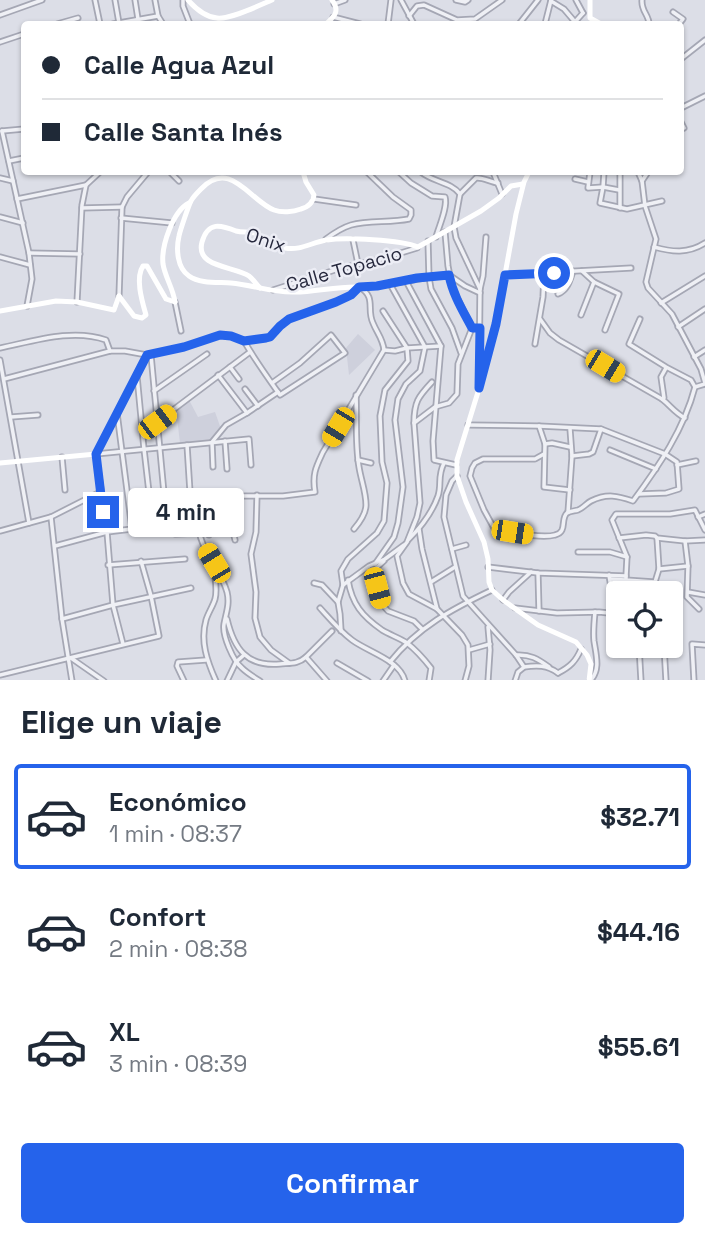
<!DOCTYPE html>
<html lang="es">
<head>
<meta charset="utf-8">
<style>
	body { margin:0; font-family:"Space Grotesk",sans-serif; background:#f6f6f7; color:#1f2937; height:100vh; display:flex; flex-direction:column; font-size:26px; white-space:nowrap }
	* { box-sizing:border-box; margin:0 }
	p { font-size:23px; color:#747a83 }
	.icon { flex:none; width:38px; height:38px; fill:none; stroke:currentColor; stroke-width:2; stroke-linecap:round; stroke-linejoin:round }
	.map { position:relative; height:680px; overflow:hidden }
	.sheet { display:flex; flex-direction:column; background:#fff; flex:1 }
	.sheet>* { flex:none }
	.top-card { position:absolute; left:21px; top:21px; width:663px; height:154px; border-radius:7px; box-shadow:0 2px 5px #0004; display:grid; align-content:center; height:154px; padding:0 21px; background:#fff }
	.tools { position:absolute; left:606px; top:581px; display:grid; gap:14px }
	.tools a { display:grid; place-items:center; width:77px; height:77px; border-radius:7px; background:#fff; box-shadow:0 2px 5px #0004; font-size:35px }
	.end { position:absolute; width:32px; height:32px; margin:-16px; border:9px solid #2563eb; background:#fff; box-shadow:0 0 0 4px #fff }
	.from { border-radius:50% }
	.bubble { position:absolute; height:49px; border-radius:7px; background:#fff; box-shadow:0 2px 5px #0004; font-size:23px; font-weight:700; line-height:49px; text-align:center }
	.car { position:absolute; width:21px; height:42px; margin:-21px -10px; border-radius:9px; box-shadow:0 0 5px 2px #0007; background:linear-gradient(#f5c518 24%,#345 0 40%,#f5c518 0 76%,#345 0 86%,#f5c518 0) }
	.top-card b { display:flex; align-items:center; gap:24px; height:66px; font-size:26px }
	.top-card b+b { border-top:2px solid #e0e1e3 }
	.top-card i { width:18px; height:18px; background:#1f2937 }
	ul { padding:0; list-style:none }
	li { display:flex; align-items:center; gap:21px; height:105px; margin:0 14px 10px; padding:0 7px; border:4px solid transparent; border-radius:7px }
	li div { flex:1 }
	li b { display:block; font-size:26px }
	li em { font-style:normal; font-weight:700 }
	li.on { border-color:#2563eb }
	li>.icon { width:63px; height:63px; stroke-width:1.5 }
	h2 { padding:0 21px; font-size:32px; line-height:84px }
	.button { display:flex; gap:14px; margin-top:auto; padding:14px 21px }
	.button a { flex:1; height:80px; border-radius:7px; background:#2563eb; color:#fff; font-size:28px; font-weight:700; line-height:80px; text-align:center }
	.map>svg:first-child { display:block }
	.built { fill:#ced0dc }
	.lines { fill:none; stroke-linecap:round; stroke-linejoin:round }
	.street-casing { stroke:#a5a7b4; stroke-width:7 }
	.street { stroke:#eff0f5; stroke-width:3.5 }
	.secondary { stroke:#fff; stroke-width:5 }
	.route { stroke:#2563eb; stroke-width:9 }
	.labels { text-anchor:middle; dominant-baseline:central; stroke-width:5; stroke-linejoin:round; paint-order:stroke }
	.street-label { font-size:19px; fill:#26283d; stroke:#ecedf5 }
</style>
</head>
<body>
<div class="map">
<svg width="705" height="681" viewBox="0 0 705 681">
	<rect width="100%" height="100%" fill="#dcdee7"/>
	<g class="built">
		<path d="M 358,334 L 375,350 L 349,375 L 346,348 Z"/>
		<path d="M 189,400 L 198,417 L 215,412 L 221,429 L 212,440 L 180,443 L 176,409 Z"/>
	</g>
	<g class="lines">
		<g class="street-casing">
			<g id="street">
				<path d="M 95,0 L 100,24"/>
				<path d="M 115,0 L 119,23"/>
				<path d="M 135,0 L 138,19"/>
				<path d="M 155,0 L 158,16 L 163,24"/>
				<path d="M 183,0 L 183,6 L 190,24"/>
				<path d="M 401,0 L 414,24"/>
				<path d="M 456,0 L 465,2 L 468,0"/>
				<path d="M 576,0 L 583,13"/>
				<path d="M 642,0 C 641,11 649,15 649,24"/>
				<path d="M 551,1 L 564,9 L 575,22 L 583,13"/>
				<path d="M 334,4 L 345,0"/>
				<path d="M 673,12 L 683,19 L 679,24"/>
				<path d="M 0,15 L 42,0"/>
				<path d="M 409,16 L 417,6 L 424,5 L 457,20 L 475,19 L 502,0"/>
				<path d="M 333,17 L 360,24"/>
				<path d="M 57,24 L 78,18"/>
				<path d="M 113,24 L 158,16"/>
				<path d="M 388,24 L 391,0"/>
				<path d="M 519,24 L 538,0"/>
				<path d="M 545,24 L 551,0"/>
				<path d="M 0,42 L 24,34"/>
				<path d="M 681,59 L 705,40"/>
				<path d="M 681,108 L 705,96"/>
				<path d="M 681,122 L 684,128"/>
				<path d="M 2,131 L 29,253 L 32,279 L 27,306"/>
				<path d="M 2,131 L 24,129"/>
				<path d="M 9,161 L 24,158"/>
				<path d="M 170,172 L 179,181"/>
				<path d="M 399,172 L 411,183 L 432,196 L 445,197 C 448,207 439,226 436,237"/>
				<path d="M 421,172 C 433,182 451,182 460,194"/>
				<path d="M 493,172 L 502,194"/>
				<path d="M 590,172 L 588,188 L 603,187 L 619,190"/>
				<path d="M 604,172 L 603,187 L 600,203 L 627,209 L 662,201"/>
				<path d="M 638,172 L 642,181 L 645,206 L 656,239 L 646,282 L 648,288 L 672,314 L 701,369 L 705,383"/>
				<path d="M 0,178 L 13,181"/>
				<path d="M 575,179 L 588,182"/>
				<path d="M 642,181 L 648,172"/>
				<path d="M 17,199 L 86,185"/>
				<path d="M 314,199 L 356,205"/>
				<path d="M 82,208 L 122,207"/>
				<path d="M 620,208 L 620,172"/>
				<path d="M 0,217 L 23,223"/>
				<path d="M 121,218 L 172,223"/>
				<path d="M 445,232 L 448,266 L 452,287 L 472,328"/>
				<path d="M 326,239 C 334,233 341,228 351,225 C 369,220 390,223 409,219 L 411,215 L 411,210 L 393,197 L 367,172"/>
				<path d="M 353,240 L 358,264"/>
				<path d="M 428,241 L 429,277 L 431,289 L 452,328 L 461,353"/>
				<path d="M 654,247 C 672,252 688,254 705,243"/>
				<path d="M 29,253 L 80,254"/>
				<path d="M 0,257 L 30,265"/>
				<path d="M 582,271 L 594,282 L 619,294 L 605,330"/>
				<path d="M 505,275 L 631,268"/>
				<path d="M 406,281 L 441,346 L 433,441 L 434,460 L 456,465"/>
				<path d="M 361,287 C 391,286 420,277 449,275 L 465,286 L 480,293"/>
				<path d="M 480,289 L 483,276 L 486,237"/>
				<path d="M 273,290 L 338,269 L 381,259 L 417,248"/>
				<path d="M 558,294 C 568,290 570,280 573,271"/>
				<path d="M 119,296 L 122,207 L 127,197 L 148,172"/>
				<path d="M 77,302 L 82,205 L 86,185 L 100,172"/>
				<path d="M 175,302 L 181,331"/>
				<path d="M 661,303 L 705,276"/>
				<path d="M 581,315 L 594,282"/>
				<path d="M 540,319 L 550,333 L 559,340 L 662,399"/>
				<path d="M 640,319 L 629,344 L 666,367 L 691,380 L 695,387"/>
				<path d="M 678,327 L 705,309"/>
				<path d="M 244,341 C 255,360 268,378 280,395 L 345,353 L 331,335 L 300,363 L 272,383"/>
				<path d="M 535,344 L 543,297 L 544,274"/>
				<path d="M 0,348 C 34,341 73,328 106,340 L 110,351"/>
				<path d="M 384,350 L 395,351 L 407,348 L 441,346"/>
				<path d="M 151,355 L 167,525"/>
				<path d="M 694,357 L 705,350"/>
				<path d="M 0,360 L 29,523"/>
				<path d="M 230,367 L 239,379"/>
				<path d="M 666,368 L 661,377 L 664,398 L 662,399 C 671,406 675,413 685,418"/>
				<path d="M 218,375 L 247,413"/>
				<path d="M 137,376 L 144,449 L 153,527"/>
				<path d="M 4,379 L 110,351 L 125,351 L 147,355"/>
				<path d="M 479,382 L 480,289 L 456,238 L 454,227 L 460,194 L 476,178 C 483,177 490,182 498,183"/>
				<path d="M 245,389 L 258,406"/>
				<path d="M 154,391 L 207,354"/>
				<path d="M 117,413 L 132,529"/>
				<path d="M 11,417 L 38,415"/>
				<path d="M 157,422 L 250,352"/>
				<path d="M 414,423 C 414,402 418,397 432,382"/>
				<path d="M 468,425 L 539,426 L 601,429 L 665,454 L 677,462 L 679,489 L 666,493 L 639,494"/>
				<path d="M 539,426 L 545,444 L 544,487 L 570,490"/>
				<path d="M 225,441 L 227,469"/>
				<path d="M 545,444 L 552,443 L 570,447"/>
				<path d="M 187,445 L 190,492"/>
				<path d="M 610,450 L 656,469"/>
				<path d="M 544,454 L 535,459 L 483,459 L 475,463 L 472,468 L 470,476 L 484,510 L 495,530 C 510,532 541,539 555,535 C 568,532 560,519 567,513 C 570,511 575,511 578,510 C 583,508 587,503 591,501 C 607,493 618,496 633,501 C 659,466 684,429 695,387 L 705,384"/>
				<path d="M 572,456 L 589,454 L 593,452 L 601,429"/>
				<path d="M 62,457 L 65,490"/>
				<path d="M 358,460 L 371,463"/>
				<path d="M 677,465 L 696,461"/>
				<path d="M 213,467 L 212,442 L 226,425 L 247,413 L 278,392"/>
				<path d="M 457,476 L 452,481 L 446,495 L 444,517 L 463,596 L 516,655 L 524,667 C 537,665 547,665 558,673"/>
				<path d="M 257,495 L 256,532 L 251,554 L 256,592 L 255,618 L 260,637 L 271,650 L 289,663"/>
				<path d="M 231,500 L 232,527 L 235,540"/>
				<path d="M 207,509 L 209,535"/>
				<path d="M 199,511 C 199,522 198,534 203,544 C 210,560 222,574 227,592 C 230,604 226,613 224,624 C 222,635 233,661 242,668 C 247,673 254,677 260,681"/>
				<path d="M 568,512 L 572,456 L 570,429"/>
				<path d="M 51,517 L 62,619 L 72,681"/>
				<path d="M 698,517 L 705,514"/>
				<path d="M 174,524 L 175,534 L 200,533"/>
				<path d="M 354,529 C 360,522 366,514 366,505 C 366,492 361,480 359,467 C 355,444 357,419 356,395"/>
				<path d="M 419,529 L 422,549 L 437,609 L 462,635 L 468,645 L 469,666 L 465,681"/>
				<path d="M 0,531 L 51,517 L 100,492"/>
				<path d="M 619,538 L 646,535 L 655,536 L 657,538 L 685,541 L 705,540"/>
				<path d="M 657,538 L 659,569 L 655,582 L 658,593"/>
				<path d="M 409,539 C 421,527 432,513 438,496 C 442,484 437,477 444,463"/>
				<path d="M 685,541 L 688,566 L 687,597 L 699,609"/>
				<path d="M 55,546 L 107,532 L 174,524 L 199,511 L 242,496 L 283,496 L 315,492 C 312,474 316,467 323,452 L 384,350 C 383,339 377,333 373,323 C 366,309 377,297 359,287"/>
				<path d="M 452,549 L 466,545"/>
				<path d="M 578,552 L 610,552 L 627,557"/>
				<path d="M 384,561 L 374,570 L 373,573 L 381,603 L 388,611 L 414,621 L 422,629"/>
				<path d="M 375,564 L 394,537 L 398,523 L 403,487 L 395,420 L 398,399 L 406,384 L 420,371 L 425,347 L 390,284"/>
				<path d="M 108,565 L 185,559"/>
				<path d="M 214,565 C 214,576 218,588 215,599 C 213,606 208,613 206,620 C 200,641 207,661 216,681"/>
				<path d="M 488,567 L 538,573 L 626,576 L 626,580 L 655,582"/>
				<path d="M 659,569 L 688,566"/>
				<path d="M 538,573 L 539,611"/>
				<path d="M 609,575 L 615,614"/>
				<path d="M 626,576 L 627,557 L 612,520 L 616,514 L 670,514 L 695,510 L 705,530"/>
				<path d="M 610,579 L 625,580"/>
				<path d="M 348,580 C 352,604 362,616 382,630 C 390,635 400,638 407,643 C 416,650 424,659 431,668 L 429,681"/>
				<path d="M 431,582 L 455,567"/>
				<path d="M 314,583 L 322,585 L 338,602"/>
				<path d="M 343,585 L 341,571 L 348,559 L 377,533 L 384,521 L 387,483 L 382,462 L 380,416 L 385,390 L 408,361 L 407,348 L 383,311"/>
				<path d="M 688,592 L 705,595"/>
				<path d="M 503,600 L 509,592 L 531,572"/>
				<path d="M 320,608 C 330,619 340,631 352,640 C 368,652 400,660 405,681"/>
				<path d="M 515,608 L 557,613 L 599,612 L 618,614"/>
				<path d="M 437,609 L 409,594 L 403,583 L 397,556 L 407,542 L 417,517 L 420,503 L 414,423 L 435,407 L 449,403 L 457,394 L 458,364 L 472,328 L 480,328"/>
				<path d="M 62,619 L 113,605 L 191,588"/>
				<path d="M 227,619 C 234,649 247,667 280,664 C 291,663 298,664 306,657 L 327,681"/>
				<path d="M 488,627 L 490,650 L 488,681"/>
				<path d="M 341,631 L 340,614 L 338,602 L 343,585 L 369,566 L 385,559 L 404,545"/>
				<path d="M 123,644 L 113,605 L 107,532 L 96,454 L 249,439 L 251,465"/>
				<path d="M 639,646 L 641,681"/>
				<path d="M 664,646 L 666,681"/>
				<path d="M 469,650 L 490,644"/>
				<path d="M 516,655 C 530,654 538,659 549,667"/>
				<path d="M 306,657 L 332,631"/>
				<path d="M 71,658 L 104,681"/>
				<path d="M 390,662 C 418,627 452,609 492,590"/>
				<path d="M 337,663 L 368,681"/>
				<path d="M 558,673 C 570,667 576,661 581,649"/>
				<path d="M 0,675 L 159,636 L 151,596 L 141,561"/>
				<path d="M 184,681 L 177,666 L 178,662 L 206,660"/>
				<path d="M 227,681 L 236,662 L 244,655"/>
				<path d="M 383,681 L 394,665"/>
				<path d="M 515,681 L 518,672 L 523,668"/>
				<path d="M 590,681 C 601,670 596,655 594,641 C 593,632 594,622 595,612"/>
				<path d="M 694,681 L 692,644 L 705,645"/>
			</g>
		</g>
		<use href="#street" class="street"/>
		<g class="secondary">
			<path d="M 188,0 C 195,8 206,17 217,18 C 229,20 260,5 272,0"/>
			<path d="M 590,0 L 590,18 L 601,24"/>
			<path d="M 326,24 C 335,16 340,11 332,0"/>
			<path d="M 303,172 L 306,182 L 314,195 C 313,202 309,207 301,209 C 293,212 282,213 274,210 C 250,201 230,158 201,189 C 198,192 193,197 191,201 C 189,204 180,231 179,236 C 176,249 177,268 189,276 C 200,284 218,282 231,283 C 253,285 273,293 295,292 C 316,292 337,286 359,287"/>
			<path d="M 529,172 L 524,182 L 516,214 L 496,324 L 482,379 L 457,460 L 457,476 L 466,502 L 484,542 L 488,559 L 489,582 L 492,590 L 503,600 L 538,625 L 576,642 L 587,655 L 591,664 L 589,681"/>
			<path d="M 260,288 C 256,284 253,279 249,276 C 235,266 195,268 202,242 C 208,221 221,225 236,231 C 243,233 250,231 257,234 C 267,239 274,246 285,248 C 301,251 312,242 327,240 C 345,237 401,240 418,247 L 481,211 L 499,198 L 511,186 L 523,184"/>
			<path d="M 119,296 L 134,316 L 142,318 L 146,315 C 142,301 135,278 143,266 L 147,266 L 166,299 L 175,302"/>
			<path d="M 175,302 C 173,288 165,277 163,264 C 161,246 173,211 189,203"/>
			<path d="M 0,311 L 56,301 L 77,302 L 114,310 L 119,296"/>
			<path d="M 0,463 L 96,454 L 147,355 L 184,347 L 220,335 L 231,336 L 244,341 L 270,337 C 292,308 333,310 359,287"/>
		</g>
	</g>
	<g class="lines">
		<path class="route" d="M 103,512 L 96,454 L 147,355 L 184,347 L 220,335 L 231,336 L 244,341 L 266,338 L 270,337 L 280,326 L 289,319 L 336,302 L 351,295 L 359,287 L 377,286 L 417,278 L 449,275 C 453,295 463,311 472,328 L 480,328 L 479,388 L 496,324 L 505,275 L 554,273"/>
	</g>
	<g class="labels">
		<g class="street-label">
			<text transform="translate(266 240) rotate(18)">Onix</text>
			<text transform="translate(344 269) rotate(-16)">Calle Topacio</text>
		</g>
	</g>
</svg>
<div class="tools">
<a><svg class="icon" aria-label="locate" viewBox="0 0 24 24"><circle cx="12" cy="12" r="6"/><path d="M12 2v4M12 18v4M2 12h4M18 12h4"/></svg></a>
</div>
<i class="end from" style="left:554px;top:273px"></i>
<i class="end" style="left:103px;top:512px"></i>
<div class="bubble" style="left:128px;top:488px;width:116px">4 min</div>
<i class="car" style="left:605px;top:366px;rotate:121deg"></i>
<i class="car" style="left:157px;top:422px;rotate:53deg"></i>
<i class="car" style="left:338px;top:427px;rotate:211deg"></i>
<i class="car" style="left:512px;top:532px;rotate:99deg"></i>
<i class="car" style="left:214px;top:563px;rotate:329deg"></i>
<i class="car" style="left:377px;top:588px;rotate:165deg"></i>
<div class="top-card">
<b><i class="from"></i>Calle Agua Azul</b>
<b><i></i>Calle Santa Inés</b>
</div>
</div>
<section class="sheet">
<h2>Elige un viaje</h2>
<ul>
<li class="on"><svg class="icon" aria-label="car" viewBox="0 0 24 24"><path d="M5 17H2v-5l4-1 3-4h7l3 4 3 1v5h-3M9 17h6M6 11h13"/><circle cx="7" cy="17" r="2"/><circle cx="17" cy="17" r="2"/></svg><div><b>Económico</b><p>1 min · 08:37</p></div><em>$32.71</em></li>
<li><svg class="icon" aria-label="car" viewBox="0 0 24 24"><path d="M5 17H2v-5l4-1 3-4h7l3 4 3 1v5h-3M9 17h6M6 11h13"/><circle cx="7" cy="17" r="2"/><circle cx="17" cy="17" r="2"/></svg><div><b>Confort</b><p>2 min · 08:38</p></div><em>$44.16</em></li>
<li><svg class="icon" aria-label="car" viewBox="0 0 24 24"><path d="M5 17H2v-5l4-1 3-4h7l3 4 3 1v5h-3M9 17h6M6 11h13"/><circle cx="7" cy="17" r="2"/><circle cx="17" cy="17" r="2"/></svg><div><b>XL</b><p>3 min · 08:39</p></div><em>$55.61</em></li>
</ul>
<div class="button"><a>Confirmar</a></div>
</section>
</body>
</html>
